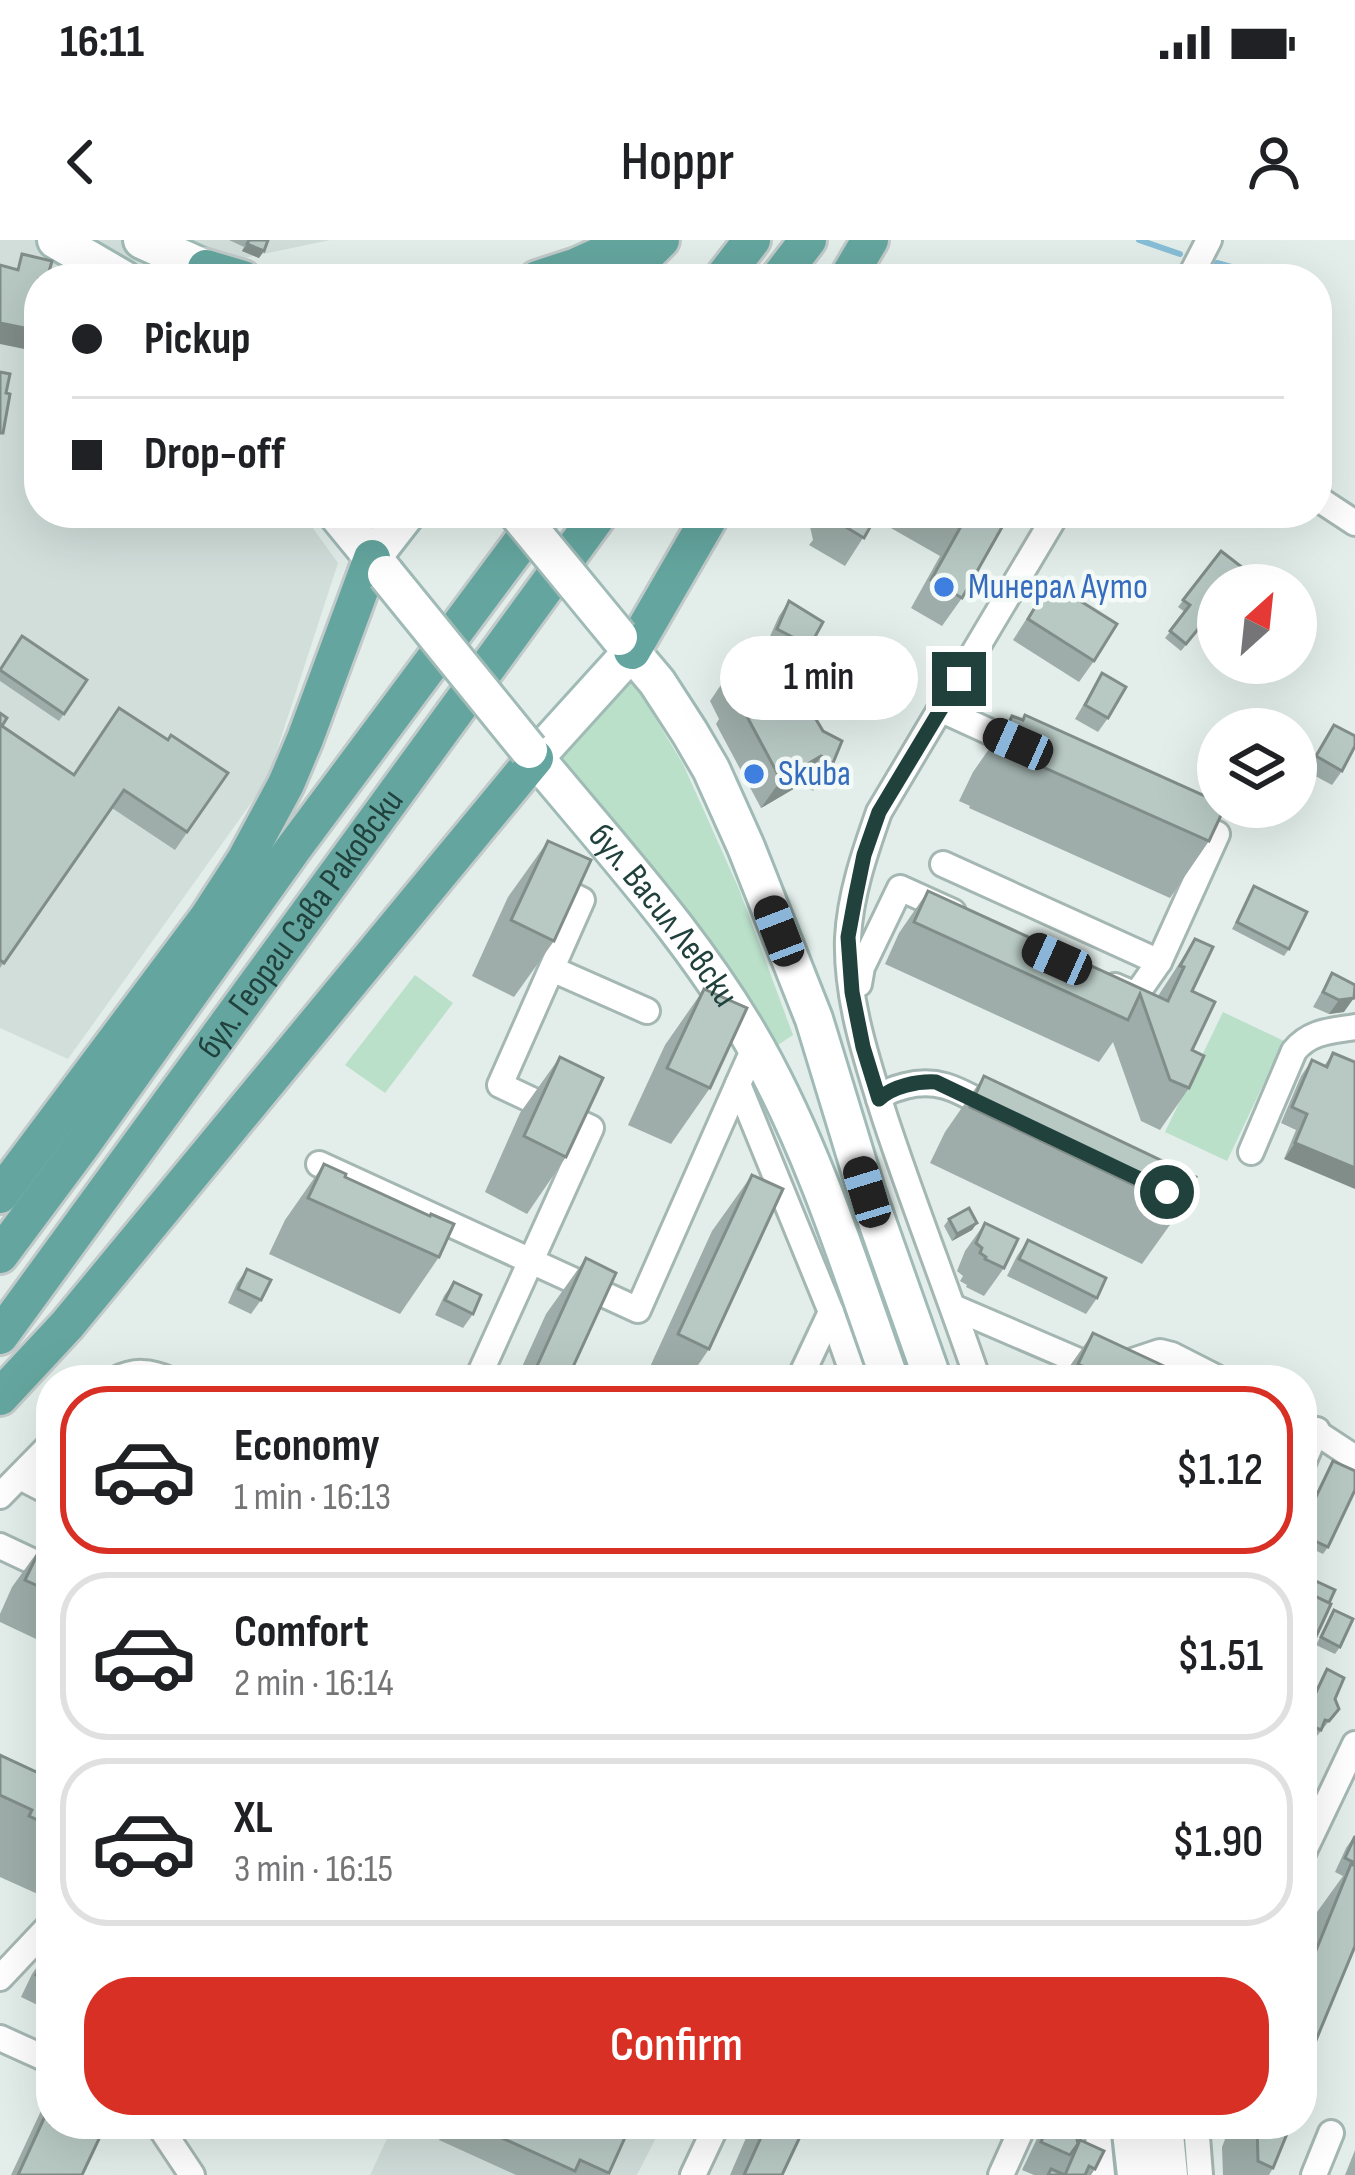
<!DOCTYPE html>
<html lang="en">
<head>
<meta charset="utf-8">
<style>
	body { margin:0; font-family:"Sofia Sans Condensed",sans-serif; background:#f6f6f6; color:#202124; height:100vh; display:flex; flex-direction:column; font-size:45px; white-space:nowrap }
	* { box-sizing:border-box; margin:0 }
	p { font-size:39px; color:#757577 }
	.icon { flex:none; width:66px; height:66px; fill:none; stroke:currentColor; stroke-width:2; stroke-linecap:round; stroke-linejoin:round }
	.map { position:relative; flex:1; overflow:hidden }
	.details { position:absolute; left:36px; top:1125px; width:1281px; height:774px; display:flex; flex-direction:column; background:#fff; border-radius:48px; box-shadow:0 12px 48px #0002 }
	.details>* { flex:none }
	.hud { position:absolute; left:24px; top:24px; width:1308px; height:264px; border-radius:48px; box-shadow:0 12px 48px #0002; display:grid; align-content:center; height:264px; padding:0 48px; background:#fff }
	.needle { width:78px; rotate:27deg }
	.tools { position:absolute; left:1197px; top:324px; display:grid; gap:24px }
	.tools a { display:grid; place-items:center; width:120px; height:120px; border-radius:50%; background:#fff; box-shadow:0 12px 48px #0002; font-size:60px }
	.end { position:absolute; width:54px; height:54px; margin:-27px; border:15px solid #21413d; background:#fff; box-shadow:0 0 0 6px #fff }
	.from { border-radius:50% }
	.bubble { position:absolute; height:84px; border-radius:42px; background:#fff; box-shadow:0 12px 48px #0002; font-size:39px; font-weight:600; line-height:84px; text-align:center }
	.car { position:absolute; width:36px; height:72px; margin:-36px -18px; border-radius:15px; box-shadow:0 0 9px 3px #0007; background:linear-gradient(#222 24%,#8ab4d8 0 40%,#222 0 76%,#8ab4d8 0 86%,#222 0) }
	.hud b { display:flex; align-items:center; gap:42px; height:114px; font-size:45px }
	.hud b+b { border-top:3px solid #e0e0e0 }
	.hud i { width:30px; height:30px; background:#202124 }
	ul { padding:21px 0 0; list-style:none }
	li { display:flex; align-items:center; gap:36px; height:168px; margin:0 24px 18px; padding:0 24px; border:6px solid #e0e0e0; border-radius:48px }
	li div { flex:1 }
	li b { display:block; font-size:45px }
	li em { font-style:normal; font-weight:600 }
	li.on { border-color:#d93025 }
	li>.icon { width:108px; height:108px; stroke-width:1.5 }
	.action { display:flex; gap:24px; margin-top:auto; padding:24px 48px }
	.action a { flex:1; height:138px; border-radius:48px; background:#d93025; color:#fff; font-size:48px; font-weight:600; line-height:138px; text-align:center }
	.status { display:flex; justify-content:space-between; align-items:center; height:84px; padding:0 60px; background:#fff; direction:ltr }
	.status svg { height:33px; fill:currentColor }
	header { display:flex; justify-content:space-between; align-items:center; height:156px; padding:0 48px; background:#fff; font-size:54px; font-weight:600 }
	.map>svg:first-child { display:block }
	.built { fill:#d1deda }
	.green { fill:#bae0ca }
	.lines { fill:none; stroke-linecap:round; stroke-linejoin:round }
	.stream { stroke:#87bed7; stroke-width:6 }
	.street-casing { stroke:#a5b7b3; stroke-width:30 }
	.secondary-casing { stroke:#a0bab5; stroke-width:42 }
	.primary-casing { stroke:#c1cac9; stroke-width:42 }
	.street { stroke:#fff; stroke-width:24 }
	.secondary { stroke:#fff; stroke-width:36 }
	.primary { stroke:#64a69f; stroke-width:36 }
	.secondary-bridge-casing { stroke:#a0bab5; stroke-width:42; stroke-linecap:butt }
	.secondary-bridge { stroke:#fff; stroke-width:36 }
	.wall { fill:#9eada9 }
	.shaded-wall { fill:#818d89 }
	.building { fill:#b8c9c4; stroke:#818d89; stroke-width:3 }
	.route { stroke:#21413d; stroke-width:15 }
	.shop-dot { fill:#3f7fe0; stroke:#f4faf8; stroke-width:4.5 }
	.labels { text-anchor:middle; dominant-baseline:central; stroke-width:9; stroke-linejoin:round; paint-order:stroke }
	.shop-label { font-size:36px; fill:#366cbe; stroke:#f4faf8; text-anchor:start }
	.street-label { font-size:36px; fill:#21413d; stroke:#f4faf8 }
</style>
</head>
<body>
<div class="status"><b>16:11</b><svg viewBox="0 0 49 12"><path d="M0 12V9h3v3zM5 12V6h3v6zM10 12V3h3v9zM15 12V0h3v12zM26 1h20v11H26zM47 4h2v5h-2z"/></svg></div>
<header><svg class="icon" aria-label="back" viewBox="0 0 24 24"><path d="M15 5l-7 7 7 7"/></svg>Hoppr<svg class="icon" aria-label="person" viewBox="0 0 24 24"><circle cx="12" cy="8" r="4"/><path d="M4 21q1-7 8-7t8 7"/></svg></header>
<div class="map">
<svg width="1355" height="1935" viewBox="0 0 1355 1935">
	<rect width="100%" height="100%" fill="#e3eeea"/>
	<g class="built">
		<path d="M 0,0 L 330,0 L 235,20 L 224,39 L 39,39 L 39,273 L 302,273 L 338,323 L 267,541 L 68,819 L 0,788 Z"/>
		<path d="M 394,1884 L 658,1884 L 662,1886 L 637,1935 L 370,1935 Z"/>
	</g>
	<g class="green">
		<path d="M 631,438 L 683,524 L 739,649 L 793,795 L 778,805 L 560,520 Z"/>
		<path d="M 415,735 L 453,763 L 385,853 L 345,825 Z"/>
		<path d="M 1223,772 L 1284,801 L 1227,921 L 1165,892 Z"/>
	</g>
	<g class="lines">
		<g class="stream">
			<path d="M 1139,0 L 1180,14"/>
			<path d="M 1217,23 L 1274,39"/>
		</g>
		<g class="street-casing">
			<g id="street">
				<path d="M 1189,39 L 1209,0"/>
				<path d="M 1317,258 L 1355,283"/>
				<path d="M 940,469 L 1025,508"/>
				<path d="M 943,624 L 1159,722"/>
				<path d="M 552,729 L 647,771"/>
				<path d="M 859,744 L 862,727 L 900,648 L 953,672"/>
				<path d="M 1115,746 L 1136,755 L 1159,722 L 1217,594 L 1183,579"/>
				<path d="M 755,806 L 738,844 L 831,1072 L 855,1140"/>
				<path d="M 879,859 C 887,851 894,849 905,846 C 943,836 965,855 997,871"/>
				<path d="M 1251,912 L 1294,811 C 1310,791 1331,791 1355,787"/>
				<path d="M 319,924 L 638,1070 L 738,844"/>
				<path d="M 953,1067 L 1123,1140"/>
				<path d="M 1112,1128 L 1160,1112 L 1172,1115 L 1221,1140"/>
				<path d="M 115,1140 C 134,1130 150,1131 170,1140"/>
				<path d="M 477,1140 L 591,888 L 500,845 L 582,660 L 545,642"/>
				<path d="M 799,1140 L 831,1072"/>
				<path d="M 978,1140 C 948,1052 914,966 885,878 C 867,821 846,759 848,698 C 850,655 865,612 879,572 L 1057,273"/>
				<path d="M 1302,1183 L 1355,1218"/>
				<path d="M 1302,1225 L 1317,1190"/>
				<path d="M 20,1237 L 51,1253"/>
				<path d="M 0,1256 L 51,1204"/>
				<path d="M 0,1306 L 51,1330"/>
				<path d="M 1302,1615 L 1355,1504"/>
				<path d="M 0,1738 L 51,1684"/>
				<path d="M 0,1798 L 51,1821"/>
				<path d="M 158,1884 L 192,1935"/>
				<path d="M 1097,1884 L 1102,1935"/>
				<path d="M 1196,1884 L 1200,1935"/>
				<path d="M 693,1935 L 717,1884"/>
				<path d="M 1001,1935 L 1024,1884"/>
				<path d="M 1314,1935 L 1331,1893"/>
			</g>
		</g>
		<g class="secondary-casing">
			<g id="secondary">
				<path d="M 56,0 L 123,39"/>
				<path d="M 142,0 L 228,39"/>
				<path d="M 336,273 L 386,334"/>
				<path d="M 372,318 L 407,273"/>
				<path d="M 619,397 L 657,442 L 690,493 L 711,529 L 746,607 L 814,779 L 867,953 L 933,1140"/>
				<path id="s1" d="M 529,510 C 608,606 696,700 757,809 C 815,913 850,1027 890,1140"/>
				<path d="M 535,518 L 632,411"/>
				<path d="M 1130,1884 L 1136,1935"/>
				<path d="M 1164,1884 L 1169,1935"/>
			</g>
		</g>
		<g class="primary-casing">
			<g id="primary">
				<path d="M 206,28 L 243,39"/>
				<path d="M 537,39 L 577,26 L 634,0"/>
				<path d="M 622,39 L 661,0"/>
				<path d="M 722,39 L 752,0"/>
				<path d="M 778,39 L 808,0"/>
				<path d="M 847,39 L 870,0"/>
				<path d="M 632,411 L 712,273"/>
				<path d="M 0,955 L 208,677 L 245,620 L 286,544 L 305,499 L 372,318"/>
				<path d="M 0,1015 L 82,905 L 293,609 L 543,273"/>
				<path id="s2" d="M 0,1096 L 600,273"/>
				<path d="M 0,1157 L 67,1085 L 535,518"/>
			</g>
		</g>
		<use href="#street" class="street"/>
		<use href="#secondary" class="secondary"/>
		<use href="#primary" class="primary"/>
		<g class="secondary-bridge-casing">
			<g id="secondary-bridge">
				<path d="M 517,273 L 619,397"/>
				<path d="M 386,334 L 529,510"/>
			</g>
		</g>
		<use href="#secondary-bridge" class="secondary-bridge"/>
	</g>
	<g class="wall">
		<path d="M 229,0 L 268,0 L 259,18 L 242,11 L 244,7 Z"/>
		<path d="M 807,273 L 1010,273 L 962,358 L 942,386 L 911,368 L 940,316 L 875,279 L 845,326 L 809,305 L 813,300 Z"/>
		<path d="M 1221,311 L 1202,385 L 1181,411 L 1165,398 L 1185,372 L 1178,367 Z"/>
		<path d="M 1050,342 L 1094,421 L 1079,442 L 1013,400 Z"/>
		<path d="M 789,361 L 810,406 L 800,420 L 767,403 L 779,376 Z"/>
		<path d="M 0,429 L 87,440 L 59,481 L 0,441 Z"/>
		<path d="M 729,433 L 833,523 L 813,551 L 802,544 L 761,568 L 716,484 L 719,479 L 710,461 Z"/>
		<path d="M 1102,433 L 1108,478 L 1098,492 L 1075,479 Z"/>
		<path d="M 0,473 L 2,486 L 73,535 L 168,500 L 228,533 L 175,610 L 112,568 L 0,728 Z"/>
		<path d="M 1012,476 L 1209,601 L 1170,658 L 969,568 L 970,566 L 959,561 L 973,532 Z"/>
		<path d="M 1334,485 L 1342,531 L 1332,545 L 1306,531 Z"/>
		<path d="M 548,601 L 554,701 L 514,757 L 472,736 L 508,657 Z"/>
		<path d="M 1254,646 L 1289,709 L 1284,716 L 1232,689 Z"/>
		<path d="M 928,651 L 1158,756 L 1195,699 L 1192,751 L 1192,810 L 1189,848 L 1160,890 L 1141,881 L 1113,802 L 1099,822 L 885,724 L 899,693 Z"/>
		<path d="M 1332,733 L 1344,772 L 1329,774 L 1313,767 Z"/>
		<path d="M 704,749 L 710,848 L 671,904 L 628,885 L 665,805 Z"/>
		<path d="M 1333,813 L 1355,822 L 1284,919 L 1296,890 L 1281,883 L 1301,836 L 1312,820 L 1324,826 Z"/>
		<path d="M 560,817 L 566,917 L 527,974 L 485,952 L 520,873 Z"/>
		<path d="M 984,836 L 1182,968 L 1142,1024 L 930,923 L 945,892 Z"/>
		<path d="M 324,924 L 345,937 L 439,1017 L 400,1074 L 269,1014 L 285,980 Z"/>
		<path d="M 752,935 L 709,1109 L 688,1140 L 644,1140 L 712,991 Z"/>
		<path d="M 949,979 L 977,983 L 972,990 L 952,1001 L 944,986 Z"/>
		<path d="M 985,983 L 1004,1028 L 984,1056 L 966,1047 L 967,1045 L 960,1041 L 963,1036 L 957,1031 L 965,1011 Z"/>
		<path d="M 1028,1000 L 1097,1058 L 1086,1074 L 1007,1036 L 1017,1016 Z"/>
		<path d="M 586,1018 L 567,1140 L 569,1140 L 516,1140 L 546,1074 Z"/>
		<path d="M 247,1029 L 261,1060 L 251,1074 L 228,1063 L 237,1043 Z"/>
		<path d="M 454,1042 L 473,1074 L 463,1088 L 435,1075 L 444,1056 Z"/>
		<path d="M 1093,1093 L 1194,1140 L 1060,1140 Z"/>
		<path d="M 1333,1221 L 1328,1307 L 1323,1314 L 1302,1304 L 1302,1282 Z"/>
		<path d="M 41,1307 L 51,1312 L 51,1406 L 0,1382 L 0,1374 L 12,1347 Z"/>
		<path d="M 1334,1370 L 1340,1407 L 1335,1414 L 1316,1405 Z"/>
		<path d="M 1327,1429 L 1339,1469 L 1316,1497 L 1302,1491 L 1302,1479 Z"/>
		<path d="M 0,1515 L 51,1547 L 51,1660 L 0,1637 Z"/>
		<path d="M 1355,1595 L 1355,1706 L 1302,1834 L 1302,1710 L 1317,1672 L 1343,1636 L 1335,1632 L 1346,1608 Z"/>
		<path d="M 47,1712 L 51,1713 L 51,1787 L 44,1784 L 50,1771 L 21,1757 L 32,1734 Z"/>
		<path d="M 51,1856 L 51,1884 L 82,1935 L 11,1935 L 40,1873 Z"/>
		<path d="M 447,1884 L 559,1884 L 583,1895 L 585,1889 L 575,1884 L 631,1884 L 608,1935 L 516,1935 L 439,1900 Z"/>
		<path d="M 752,1884 L 806,1884 L 782,1935 L 730,1935 Z"/>
		<path d="M 1044,1884 L 1074,1884 L 1078,1904 L 1095,1929 L 1091,1935 L 1034,1935 L 1022,1930 Z"/>
		<path d="M 1231,1884 L 1291,1884 L 1273,1928 L 1269,1935 L 1223,1935 L 1222,1907 Z"/>
		<path d="M 1355,1910 L 1355,1935 L 1345,1935 Z"/>
	</g>
	<g class="shaded-wall">
		<path d="M 247,4 L 264,11 L 259,18 L 242,11 Z"/>
		<path d="M 0,83 L 39,91 L 39,112 L 0,104 Z"/>
		<path d="M 821,516 L 802,544 L 761,568 L 781,540 Z"/>
		<path d="M 1354,758 L 1344,772 L 1329,774 L 1339,760 Z"/>
		<path d="M 1295,903 L 1355,928 L 1355,949 L 1284,919 Z"/>
		<path d="M 977,983 L 972,990 L 952,1001 L 957,994 Z"/>
		<path d="M 537,1126 L 540,1127 L 531,1140 L 526,1140 Z"/>
	</g>
	<g class="building">
		<path d="M 249,0 L 268,0 L 264,11 L 247,4 Z"/>
		<path d="M 22,14 L 52,21 L 47,39 L 39,39 L 39,91 L 0,83 L 0,25 L 18,30 Z"/>
		<path d="M 0,132 L 10,134 L 6,153 L 10,154 L 3,193 L 0,193 Z"/>
		<path d="M 831,273 L 878,273 L 864,298 L 829,277 Z"/>
		<path d="M 933,273 L 1010,273 L 962,358 L 931,340 L 960,288 Z"/>
		<path d="M 1221,311 L 1243,328 L 1230,345 L 1218,345 L 1218,360 L 1205,376 L 1207,378 L 1186,404 L 1170,391 L 1190,365 L 1183,360 Z"/>
		<path d="M 1050,342 L 1117,384 L 1094,421 L 1028,379 Z"/>
		<path d="M 789,361 L 823,382 L 810,406 L 777,389 Z"/>
		<path d="M 22,396 L 87,440 L 64,474 L 0,430 Z"/>
		<path d="M 755,418 L 789,434 L 823,491 L 842,501 L 833,523 L 821,516 L 781,540 L 736,456 L 740,453 L 729,433 Z"/>
		<path d="M 1102,433 L 1126,447 L 1108,478 L 1085,465 Z"/>
		<path d="M 119,468 L 168,500 L 171,495 L 228,533 L 187,592 L 124,550 L 4,723 L 0,720 L 0,473 L 7,478 L 2,486 L 74,535 Z"/>
		<path d="M 1025,475 L 1218,562 L 1217,568 L 1223,571 L 1209,601 L 1009,512 L 1010,510 L 999,505 L 1012,476 L 1023,480 Z"/>
		<path d="M 1334,485 L 1355,496 L 1355,506 L 1342,531 L 1316,516 Z"/>
		<path d="M 548,601 L 591,620 L 554,701 L 511,680 Z"/>
		<path d="M 1254,646 L 1307,672 L 1289,709 L 1237,682 Z"/>
		<path d="M 928,651 L 1168,761 L 1184,727 L 1180,726 L 1195,699 L 1213,707 L 1192,751 L 1215,762 L 1192,810 L 1204,816 L 1189,848 L 1170,840 L 1140,754 L 1128,780 L 914,682 Z"/>
		<path d="M 1332,733 L 1355,745 L 1354,758 L 1339,760 L 1323,752 Z"/>
		<path d="M 704,749 L 747,768 L 710,848 L 667,828 Z"/>
		<path d="M 1333,813 L 1355,822 L 1355,928 L 1295,903 L 1307,874 L 1292,867 L 1312,820 L 1327,827 Z"/>
		<path d="M 560,817 L 603,838 L 566,917 L 524,896 Z"/>
		<path d="M 984,836 L 1196,937 L 1182,968 L 970,867 Z"/>
		<path d="M 324,924 L 346,934 L 345,937 L 430,976 L 431,974 L 454,984 L 439,1017 L 308,958 Z"/>
		<path d="M 752,935 L 783,949 L 709,1109 L 678,1094 Z"/>
		<path d="M 969,968 L 977,983 L 957,994 L 949,979 Z"/>
		<path d="M 985,983 L 1018,999 L 1004,1028 L 985,1019 L 986,1017 L 980,1013 L 982,1008 L 976,1003 Z"/>
		<path d="M 1028,1000 L 1106,1038 L 1097,1058 L 1019,1019 Z"/>
		<path d="M 586,1018 L 616,1033 L 567,1140 L 569,1140 L 534,1140 L 540,1127 L 537,1126 Z"/>
		<path d="M 247,1029 L 271,1040 L 261,1060 L 238,1049 Z"/>
		<path d="M 454,1042 L 481,1055 L 473,1074 L 445,1060 Z"/>
		<path d="M 1093,1093 L 1194,1140 L 1113,1140 L 1078,1124 Z"/>
		<path d="M 180,1129 L 201,1140 L 175,1140 Z"/>
		<path d="M 1333,1221 L 1355,1231 L 1355,1250 L 1328,1307 L 1302,1295 L 1302,1286 Z"/>
		<path d="M 41,1307 L 51,1312 L 51,1352 L 25,1340 Z"/>
		<path d="M 1307,1337 L 1335,1350 L 1329,1363 L 1302,1350 Z"/>
		<path d="M 1302,1350 L 1331,1364 L 1302,1427 Z"/>
		<path d="M 1334,1370 L 1353,1379 L 1340,1407 L 1321,1397 Z"/>
		<path d="M 1327,1429 L 1344,1438 L 1335,1459 L 1339,1469 L 1329,1481 L 1325,1480 L 1321,1490 L 1302,1482 Z"/>
		<path d="M 0,1515 L 47,1537 L 44,1544 L 51,1547 L 51,1586 L 29,1576 L 32,1570 L 0,1555 Z"/>
		<path d="M 1355,1596 L 1355,1623 L 1345,1618 Z"/>
		<path d="M 1351,1624 L 1355,1626 L 1355,1706 L 1302,1834 L 1302,1745 Z"/>
		<path d="M 47,1712 L 51,1713 L 51,1742 L 36,1735 Z"/>
		<path d="M 51,1863 L 51,1884 L 106,1884 L 82,1935 L 18,1935 Z"/>
		<path d="M 471,1884 L 559,1884 L 587,1897 L 593,1884 L 631,1884 L 609,1933 L 580,1920 L 575,1931 Z"/>
		<path d="M 767,1884 L 806,1884 L 782,1935 L 744,1935 Z"/>
		<path d="M 1049,1884 L 1074,1884 L 1078,1904 L 1070,1915 L 1041,1902 Z"/>
		<path d="M 1257,1884 L 1291,1884 L 1273,1928 L 1258,1921 Z"/>
		<path d="M 1080,1900 L 1104,1911 L 1095,1929 L 1089,1926 L 1085,1935 L 1065,1935 Z"/>
		<path d="M 1051,1929 L 1065,1935 L 1048,1935 Z"/>
	</g>
	<g class="lines">
		<path class="route" d="M 959,439 L 879,572 L 864,615 L 855,659 L 848,697 L 852,752 L 863,807 L 879,859 C 893,846 918,841 936,842 L 1167,952"/>
	</g>
	<g class="shop-dot">
		<circle cx="944" cy="347" r="12"/>
		<circle cx="754" cy="534" r="12"/>
	</g>
	<g class="labels">
		<g class="shop-label">
			<text x="968" y="347">Минерал Ауто</text>
			<text x="778" y="534">Skuba</text>
		</g>
		<g class="street-label">
			<text stroke="none"><textPath href="#s1" startOffset="213">бул. Васил Левски</textPath></text>
			<text stroke="none"><textPath href="#s2" startOffset="510">бул. Георги Сава Раковски</textPath></text>
		</g>
	</g>
</svg>
<div class="tools">
<a><svg class="needle" viewBox="-14 -14 28 28"><path d="M0-13l5 13h-10z" fill="#e53935"/><path d="M0 13l5-13h-10z" fill="#757577"/></svg></a>
<a><svg class="icon" aria-label="layers" viewBox="0 0 24 24"><path d="M12 4l9 5-9 5-9-5zM3 14l9 5 9-5"/></svg></a>
</div>
<i class="end from" style="left:1167px;top:952px"></i>
<i class="end" style="left:959px;top:439px"></i>
<div class="bubble" style="left:720px;top:396px;width:198px">1 min</div>
<i class="car" style="left:1018px;top:504px;rotate:294deg"></i>
<i class="car" style="left:779px;top:691px;rotate:339deg"></i>
<i class="car" style="left:1057px;top:719px;rotate:294deg"></i>
<i class="car" style="left:867px;top:952px;rotate:343deg"></i>
<div class="hud">
<b><i class="from"></i>Pickup</b>
<b><i></i>Drop-off</b>
</div>
<section class="details">
<ul>
<li class="on"><svg class="icon" aria-label="car" viewBox="0 0 24 24"><path d="M5 17H2v-5l4-1 3-4h7l3 4 3 1v5h-3M9 17h6M6 11h13"/><circle cx="7" cy="17" r="2"/><circle cx="17" cy="17" r="2"/></svg><div><b>Economy</b><p>1 min · 16:13</p></div><em>$1.12</em></li>
<li><svg class="icon" aria-label="car" viewBox="0 0 24 24"><path d="M5 17H2v-5l4-1 3-4h7l3 4 3 1v5h-3M9 17h6M6 11h13"/><circle cx="7" cy="17" r="2"/><circle cx="17" cy="17" r="2"/></svg><div><b>Comfort</b><p>2 min · 16:14</p></div><em>$1.51</em></li>
<li><svg class="icon" aria-label="car" viewBox="0 0 24 24"><path d="M5 17H2v-5l4-1 3-4h7l3 4 3 1v5h-3M9 17h6M6 11h13"/><circle cx="7" cy="17" r="2"/><circle cx="17" cy="17" r="2"/></svg><div><b>XL</b><p>3 min · 16:15</p></div><em>$1.90</em></li>
</ul>
<div class="action"><a>Confirm</a></div>
</section>
</div>
</body>
</html>
